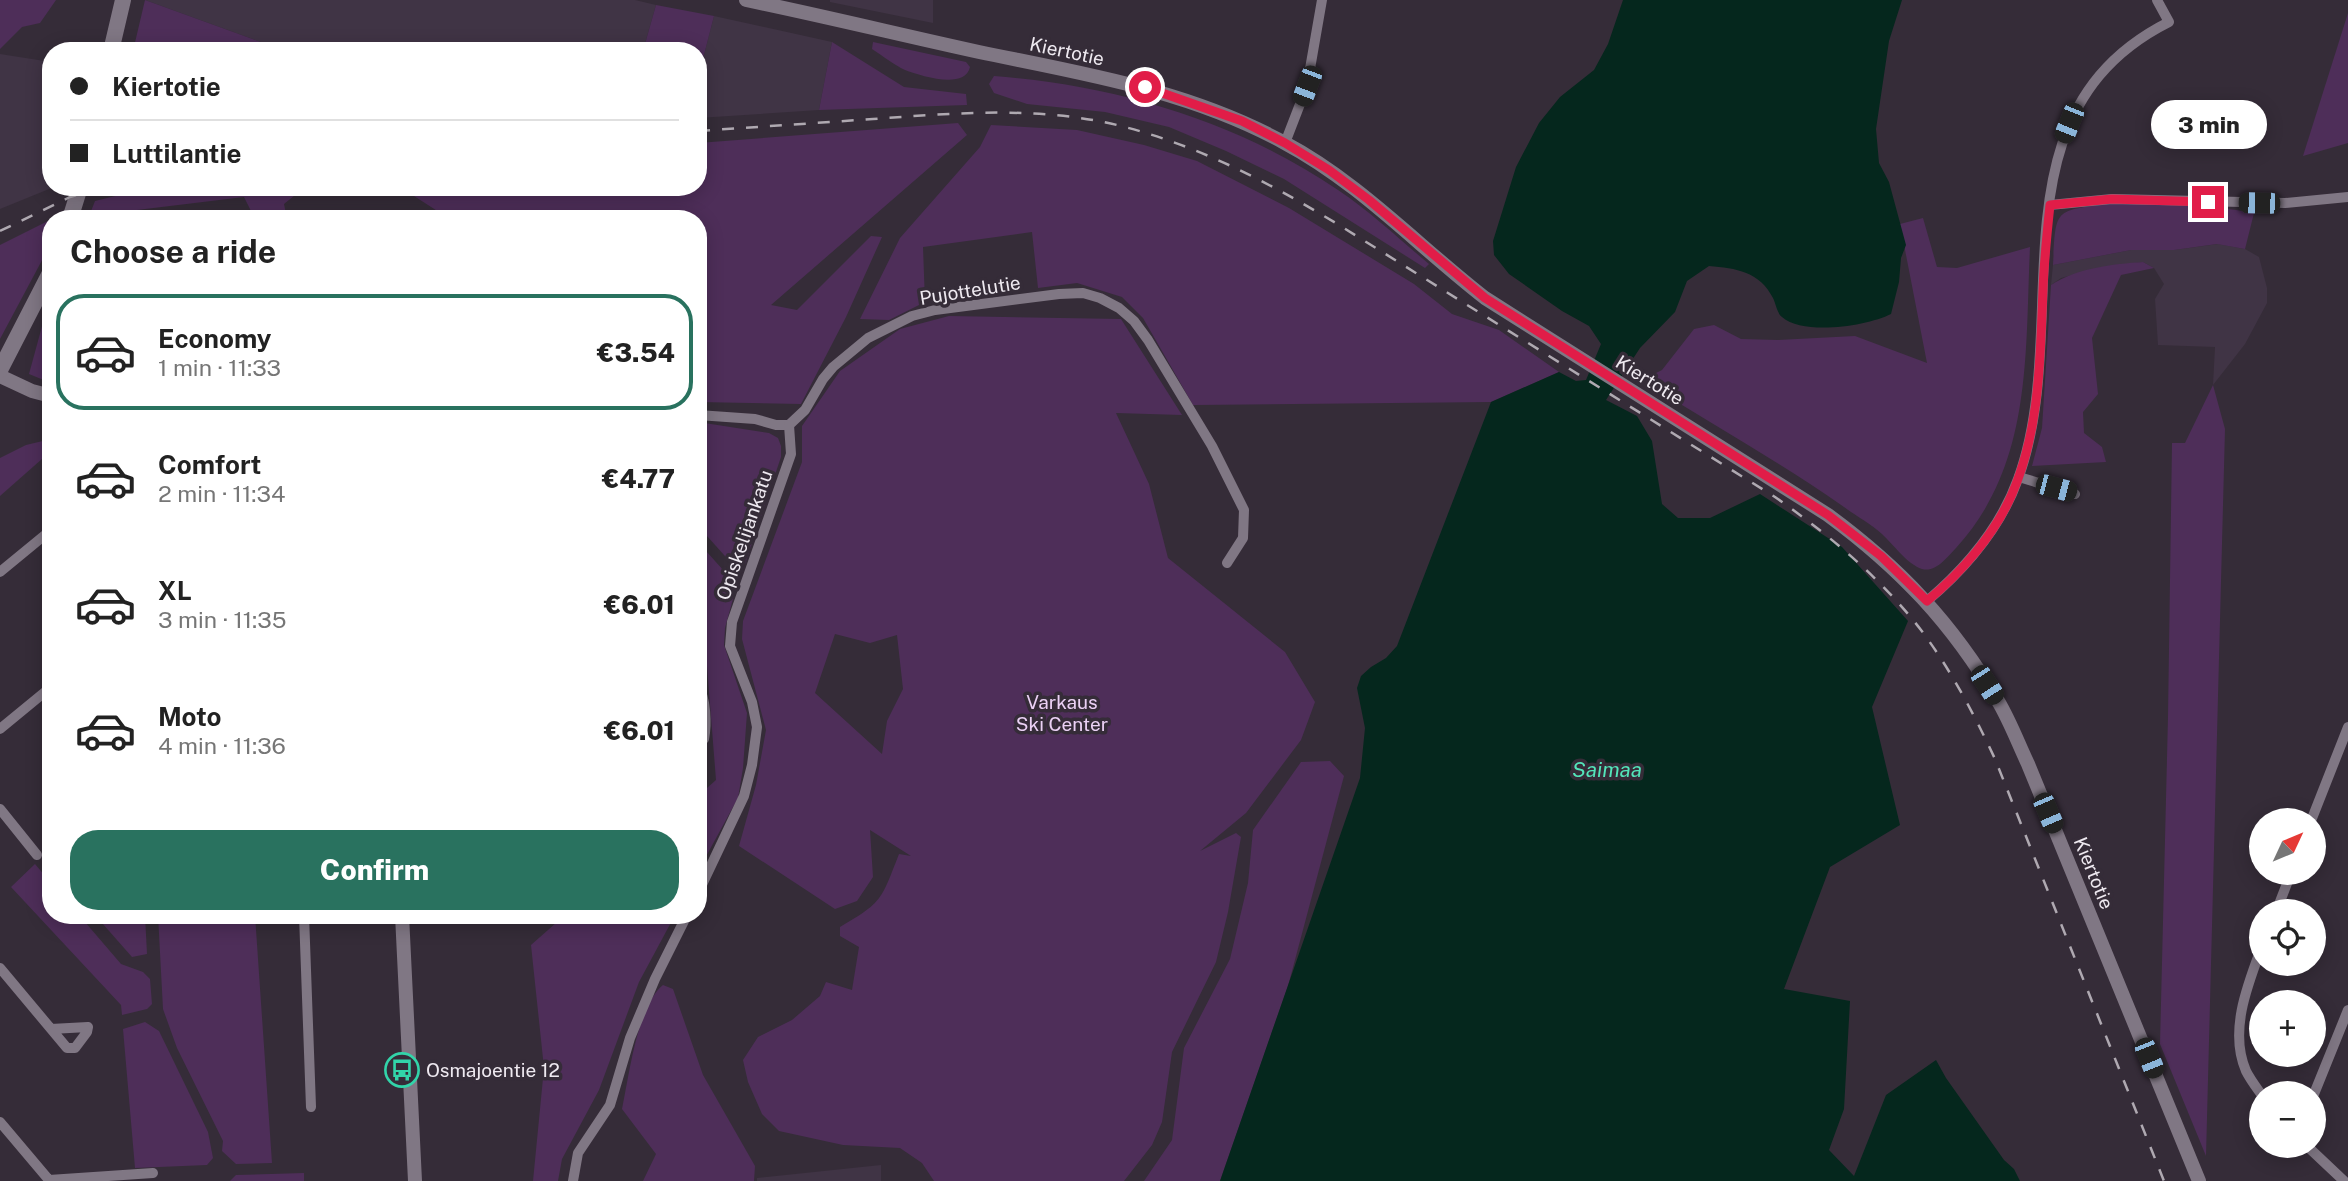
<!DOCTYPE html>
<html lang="en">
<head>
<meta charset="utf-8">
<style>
	body { margin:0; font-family:"Public Sans",sans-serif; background:#f6f6f6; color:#222; height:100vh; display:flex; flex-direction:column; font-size:26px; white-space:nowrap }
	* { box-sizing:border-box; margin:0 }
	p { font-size:23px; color:#767676 }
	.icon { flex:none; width:38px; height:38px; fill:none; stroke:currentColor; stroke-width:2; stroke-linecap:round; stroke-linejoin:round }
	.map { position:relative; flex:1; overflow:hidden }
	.sheet { position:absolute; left:42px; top:210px; width:665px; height:714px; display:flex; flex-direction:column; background:#fff; border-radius:28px; box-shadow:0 4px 18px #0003 }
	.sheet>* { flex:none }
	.top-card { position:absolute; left:42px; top:42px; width:665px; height:154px; border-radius:28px; box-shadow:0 4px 18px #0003; display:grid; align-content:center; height:154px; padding:0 28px; background:#fff }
	.needle { width:46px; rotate:46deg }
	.tools { position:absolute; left:2249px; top:808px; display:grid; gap:14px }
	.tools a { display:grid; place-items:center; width:77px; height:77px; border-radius:50%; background:#fff; box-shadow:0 4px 18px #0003; font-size:35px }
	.end { position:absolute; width:32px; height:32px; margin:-16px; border:9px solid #e11d48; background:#fff; box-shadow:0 0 0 4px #fff }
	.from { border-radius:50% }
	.bubble { position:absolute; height:49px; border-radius:24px; background:#fff; box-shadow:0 4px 18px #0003; font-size:23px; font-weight:800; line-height:49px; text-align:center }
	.car { position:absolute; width:21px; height:42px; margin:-21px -10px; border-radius:9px; box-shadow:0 0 5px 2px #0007; background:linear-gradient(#222 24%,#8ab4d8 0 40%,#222 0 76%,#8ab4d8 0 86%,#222 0) }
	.top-card b { display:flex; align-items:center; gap:24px; height:66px; font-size:26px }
	.top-card b+b { border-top:2px solid #e0e0e0 }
	.top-card i { width:18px; height:18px; background:#222 }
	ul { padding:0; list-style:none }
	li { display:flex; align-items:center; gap:21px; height:116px; margin:0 14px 10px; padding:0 14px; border:4px solid transparent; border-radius:28px }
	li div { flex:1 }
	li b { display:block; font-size:26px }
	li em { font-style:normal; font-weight:800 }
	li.active { border-color:#29725f }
	li>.icon { width:63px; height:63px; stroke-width:1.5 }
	h2 { padding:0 28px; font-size:32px; line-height:84px }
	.cta { display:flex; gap:14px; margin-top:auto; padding:14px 28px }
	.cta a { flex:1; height:80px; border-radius:28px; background:#29725f; color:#fff; font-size:28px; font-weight:800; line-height:80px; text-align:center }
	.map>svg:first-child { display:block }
	.built { fill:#403445 }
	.green { fill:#4e2e59; fill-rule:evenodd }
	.water { fill:#05271d }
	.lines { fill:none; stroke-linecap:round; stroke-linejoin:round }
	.minor { stroke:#807784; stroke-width:10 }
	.tertiary { stroke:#807784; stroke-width:14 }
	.secondary { stroke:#807784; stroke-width:16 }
	.rail { stroke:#afa9b1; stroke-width:2.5; stroke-dasharray:12 12; stroke-linecap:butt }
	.route { stroke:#e11d48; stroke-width:9 }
	.labels { text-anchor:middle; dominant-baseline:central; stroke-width:7; stroke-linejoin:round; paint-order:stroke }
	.street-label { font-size:19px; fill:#eee9f0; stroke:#352c38 }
	.park-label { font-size:19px; fill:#ebd1f5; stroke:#352c38 }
	.poi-label { font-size:19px; fill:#eee9f0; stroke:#352c38; text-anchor:start }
	.water-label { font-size:21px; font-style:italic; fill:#53e5ba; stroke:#352c38 }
</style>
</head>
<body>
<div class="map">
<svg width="2348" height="1181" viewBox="0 0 2348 1181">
	<rect width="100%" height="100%" fill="#352c38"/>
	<g class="built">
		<path d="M 145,0 L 635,0 L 656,5 L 643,51 L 301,51 L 269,45 Z"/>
		<path d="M 830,0 L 933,0 L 933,23 L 830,2 Z"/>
		<path d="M 714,16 L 832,42 L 819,110 L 698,118 L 698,78 Z"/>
		<path d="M 0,54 L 51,62 L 51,187 L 54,187 L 0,209 Z"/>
		<path d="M 2218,244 L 2245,249 L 2259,257 L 2267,288 L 2267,303 L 2245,344 L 2213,385 L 2215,347 L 2158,345 L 2155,299 L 2164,284 L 2154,268 L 2143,262 L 2099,268 L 2061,278 L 2051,285 L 2053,265 L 2131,250 L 2174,250 Z"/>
		<path d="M 881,1165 L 881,1181 L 757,1181 L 757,1178 Z"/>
	</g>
	<g class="green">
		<path d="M 0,0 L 56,0 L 40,23 L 22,27 L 0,49 Z"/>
		<path d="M 145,0 L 269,45 L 301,51 L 133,51 Z"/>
		<path d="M 656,5 L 714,16 L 698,78 L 698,51 L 643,51 Z"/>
		<path d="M 2348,13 L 2348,143 L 2303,156 Z"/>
		<path d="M 832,42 L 904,87 L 966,94 L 967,105 L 819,110 Z"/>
		<path d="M 873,42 L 966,62 L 970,67 C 965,90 921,76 905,70 C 894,65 883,56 872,49 Z"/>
		<path d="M 994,76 C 1115,85 1237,121 1338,190 C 1371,212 1399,239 1429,264 L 1425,268 L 1284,179 L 1226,151 L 1169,127 L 1105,112 L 1027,104 L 994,93 L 989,84 Z"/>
		<path d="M 958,123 L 967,135 L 771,305 L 797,310 L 871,236 L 882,237 L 846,317 L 801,404 L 698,402 L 698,219 L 443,219 L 442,214 L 400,187 L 698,187 L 698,143 Z"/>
		<path d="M 991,125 L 1077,130 L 1144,145 L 1197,161 L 1289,208 L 1414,284 L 1452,314 L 1499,330 L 1559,372 L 1491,402 L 1193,405 L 1143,318 L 1122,297 L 1077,283 L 1038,288 L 1032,232 L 923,247 L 925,302 L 889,320 L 860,319 L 900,238 L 980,147 Z"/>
		<path d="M 152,187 L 305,187 L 284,204 L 287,219 L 255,219 L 244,197 L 137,210 L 133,219 L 88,219 L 95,201 Z"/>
		<path d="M 2111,203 C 2159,205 2207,204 2254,213 L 2245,249 L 2217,244 L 2174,250 L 2131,250 L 2053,265 C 2056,206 2054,212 2111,203 Z"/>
		<path d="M 1923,218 L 1937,267 L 1957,268 L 2030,247 C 2025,353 2033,464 1956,548 C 1948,556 1936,573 1922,569 C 1907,564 1894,545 1882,534 C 1871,524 1856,516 1844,507 C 1779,461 1709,423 1642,380 L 1662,370 L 1694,329 L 1714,325 L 1741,339 L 1778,340 L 1855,336 L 1927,363 L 1900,224 Z"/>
		<path d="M 48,221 L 51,223 L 51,238 L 48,249 L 0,339 L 0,245 Z"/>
		<path d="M 2143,262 L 2154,268 L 2121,275 L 2092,338 L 2098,394 L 2083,412 L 2084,433 L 2102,447 L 2106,462 L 2032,466 L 2042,428 L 2051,285 C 2077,268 2113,264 2143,262 Z"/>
		<path d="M 51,313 L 51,383 L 29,374 L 44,319 Z"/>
		<path d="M 949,316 L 1121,319 L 1182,415 L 1116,413 L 1149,484 L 1168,558 L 1285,652 L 1315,702 L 1301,740 L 1246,813 L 1200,851 L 1236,833 L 1241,837 L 1228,912 L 1216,962 L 1172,1052 L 1162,1122 L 1152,1145 L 1124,1181 L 934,1181 L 922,1163 L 900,1148 L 843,1145 L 779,1131 L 762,1114 L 748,1082 L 743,1060 L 758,1037 L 792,1020 L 820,996 L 826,982 L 852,990 L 859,947 L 840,936 L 840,927 C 883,902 881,900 899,854 L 911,856 L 870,830 L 873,877 L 857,901 L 835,909 L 739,846 L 756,785 L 766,730 L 742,639 L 743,621 L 802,462 L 802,426 L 840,371 L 900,329 ZM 835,634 L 870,643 L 897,635 L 903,689 L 887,721 L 882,754 L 815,693 Z"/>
		<path d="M 2213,385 L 2225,429 L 2206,1156 L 2160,1044 L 2168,717 L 2172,443 L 2185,443 Z"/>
		<path d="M 698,422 L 769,433 L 778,438 L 781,446 L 781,457 L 745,564 L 733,565 L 698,526 Z"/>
		<path d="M 51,439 L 51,451 L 0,496 L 0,458 L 26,445 Z"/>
		<path d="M 698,542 L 732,580 L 734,595 L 725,628 L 724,645 L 747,713 L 743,768 L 738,798 L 698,871 L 698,796 L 716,780 L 705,641 L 698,627 Z"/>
		<path d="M 1330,761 L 1344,776 L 1288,986 L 1220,1181 L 1144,1181 L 1172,1140 L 1184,1048 L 1230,959 L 1248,883 L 1253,830 L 1301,762 Z"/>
		<path d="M 35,864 L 51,883 L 51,915 L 79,915 L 121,964 L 143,972 L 150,979 L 152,1004 L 147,1009 L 122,1015 L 121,1005 L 11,887 Z"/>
		<path d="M 95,915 L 145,915 L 147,954 L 132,957 Z"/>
		<path d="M 158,915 L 255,915 L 272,1163 L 236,1164 L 222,1151 L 223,1141 L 177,1048 L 163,1009 Z"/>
		<path d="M 565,915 L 675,915 L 639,982 L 599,1090 L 562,1159 L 558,1181 L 533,1181 L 544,1068 L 531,945 Z"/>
		<path d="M 663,985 L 673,989 L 703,1075 L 755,1166 L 754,1181 L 643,1181 L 656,1154 L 622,1109 C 629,1077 637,1006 663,985 Z"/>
		<path d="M 145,1022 L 159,1031 L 208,1132 L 213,1158 L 207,1165 L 135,1168 L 123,1029 Z"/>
		<path d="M 304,1173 L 304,1181 L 230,1181 L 236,1175 Z"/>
	</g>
	<path class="water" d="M 1623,0 L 1902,0 L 1889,41 L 1876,129 L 1879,163 L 1889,182 L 1906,245 L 1901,258 L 1899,282 L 1891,314 C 1867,326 1804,336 1782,317 C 1777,313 1776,304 1773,298 C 1760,272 1736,268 1709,266 L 1687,281 L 1675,312 L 1640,348 L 1606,400 L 1637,416 L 1652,441 L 1662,504 L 1678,518 L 1710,518 L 1760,494 L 1842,547 L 1908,621 L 1872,707 L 1900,825 L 1830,867 L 1784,989 L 1850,1001 L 1844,1109 L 1829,1150 L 1854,1176 L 1886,1095 L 1936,1060 L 1946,1078 L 2004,1160 L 2014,1169 L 2020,1181 L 1220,1181 L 1360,778 L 1365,728 L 1357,688 L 1361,676 L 1371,667 L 1386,658 L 1397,646 L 1491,402 L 1559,372 L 1576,381 L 1586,380 L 1601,344 L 1589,326 L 1562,311 L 1509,274 L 1494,255 L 1493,241 L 1516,167 L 1539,123 L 1560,97 L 1594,70 L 1608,44 Z"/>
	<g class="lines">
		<g class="minor">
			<path d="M 1285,143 L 1307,86 L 1322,0"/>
			<path d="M 2050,205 L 2112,199 L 2285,203 L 2348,197"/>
			<path d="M 698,415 L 755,419 L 776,425 L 789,425 L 805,410 L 823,379 L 833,367 L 868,338 L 912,316 L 935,310 L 1059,294 L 1083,293 L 1100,298 L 1119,308 L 1134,321 L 1148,340 L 1212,446 L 1244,510 L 1243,538 L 1227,563"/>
			<path d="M 2019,477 L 2075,494"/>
			<path d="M 0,572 L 51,530"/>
			<path d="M 1927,601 C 1966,568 2001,526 2018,479 C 2075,324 1986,114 2169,22 L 2157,0"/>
			<path d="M 698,685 C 706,699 707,724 704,739 L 698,744"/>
			<path d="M 0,729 L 51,687"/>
			<path d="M 0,809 L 37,855"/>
			<path d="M 2311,821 L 2348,727"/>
			<path d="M 698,893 L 744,796 L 752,765 L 757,727 L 752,702 L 730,646 L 732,622 L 791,454 L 789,425"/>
			<path d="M 2276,912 L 2291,873"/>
			<path d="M 304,915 L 311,1107"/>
			<path d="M 2261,949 C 2247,986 2229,1032 2246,1071 C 2250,1079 2256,1087 2261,1094"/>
			<path d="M 0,968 L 67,1048 L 75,1048 L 87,1032 L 88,1027 L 51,1029"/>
			<path d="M 2314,1094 L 2348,1010"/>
			<path d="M 0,1122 L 49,1180 L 153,1173"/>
			<path d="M 2307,1146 L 2344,1181"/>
			<path d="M 573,1181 L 578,1153 L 610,1105 L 630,1038 L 655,979 L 687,915"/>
		</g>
		<g class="tertiary">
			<path d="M 746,0 C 824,16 901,35 979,52 C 1085,74 1187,90 1283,142 C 1359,182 1418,246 1485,298 L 1828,515 C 1900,568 1952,623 1998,701 C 2010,721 2018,743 2028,764 L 2199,1181"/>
			<path d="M 0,376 L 32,391 L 51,396"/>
			<path d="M 402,915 L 415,1181"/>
		</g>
		<g class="secondary">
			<path d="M 111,51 L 123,0"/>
			<path d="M 70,219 L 80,187"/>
			<path d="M 0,370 L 51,271"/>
		</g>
		<g class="rail">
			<path d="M 698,131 C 757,127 815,123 873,119 C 954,113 1037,106 1117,125 C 1198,145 1268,182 1339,225 L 1775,497 C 1829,535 1880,577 1921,630 C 1951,670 1974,714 1995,759 L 2164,1181"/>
			<path d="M 0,231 L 70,197 L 103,187"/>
		</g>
	</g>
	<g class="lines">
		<path class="route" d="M 1145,87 L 1242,121 L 1285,143 L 1329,170 L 1369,200 L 1485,298 L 1828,515 L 1881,556 L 1927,601 C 1961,573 1995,534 2012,494 C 2040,430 2040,359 2043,290 C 2044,262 2047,233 2050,205 L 2112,199 L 2208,202"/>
	</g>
	<defs>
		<g id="bus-ring" transform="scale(1.75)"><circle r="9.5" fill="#352c38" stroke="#32d4a9" stroke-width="1.5"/><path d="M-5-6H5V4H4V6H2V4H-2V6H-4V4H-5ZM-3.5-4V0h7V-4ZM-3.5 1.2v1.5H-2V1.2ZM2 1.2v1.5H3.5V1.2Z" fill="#32d4a9"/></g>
	</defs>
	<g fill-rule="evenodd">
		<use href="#bus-ring" x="402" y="1070"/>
	</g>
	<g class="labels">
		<g class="street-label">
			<text transform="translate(1067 51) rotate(12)">Kiertotie</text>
			<text transform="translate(970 290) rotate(-9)">Pujottelutie</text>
			<text transform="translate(1650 380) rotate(32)">Kiertotie</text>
			<text transform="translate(744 535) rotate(-71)">Opiskelijankatu</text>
			<text transform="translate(2094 873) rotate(68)">Kiertotie</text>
		</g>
		<g class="park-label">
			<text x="1062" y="702">Varkaus<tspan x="1062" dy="22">Ski Center</tspan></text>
		</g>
		<g class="poi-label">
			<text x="426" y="1070">Osmajoentie 12</text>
		</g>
		<g class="water-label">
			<text x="1607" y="769">Saimaa</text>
		</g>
	</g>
</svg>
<div class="tools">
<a><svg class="needle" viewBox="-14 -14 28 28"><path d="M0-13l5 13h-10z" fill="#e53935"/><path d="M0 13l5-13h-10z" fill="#767676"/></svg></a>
<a><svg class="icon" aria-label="locate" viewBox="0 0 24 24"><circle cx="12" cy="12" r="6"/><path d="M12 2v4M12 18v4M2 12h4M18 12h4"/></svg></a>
<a>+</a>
<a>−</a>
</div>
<i class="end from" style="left:1145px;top:87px"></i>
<i class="end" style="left:2208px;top:202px"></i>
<div class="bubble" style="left:2151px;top:100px;width:116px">3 min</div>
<i class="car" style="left:1307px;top:86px;rotate:201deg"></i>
<i class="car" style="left:2069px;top:123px;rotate:202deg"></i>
<i class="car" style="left:2259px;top:203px;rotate:271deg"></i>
<i class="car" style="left:2056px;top:488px;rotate:105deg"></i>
<i class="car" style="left:1987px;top:685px;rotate:147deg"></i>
<i class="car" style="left:2048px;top:813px;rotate:157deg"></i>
<i class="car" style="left:2149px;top:1058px;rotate:158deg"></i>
<div class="top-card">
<b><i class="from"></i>Kiertotie</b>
<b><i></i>Luttilantie</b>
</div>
<section class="sheet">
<h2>Choose a ride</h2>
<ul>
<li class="active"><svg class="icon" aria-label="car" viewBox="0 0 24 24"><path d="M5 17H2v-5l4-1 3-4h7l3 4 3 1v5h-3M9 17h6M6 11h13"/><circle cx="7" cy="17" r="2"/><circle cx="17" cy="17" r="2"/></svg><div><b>Economy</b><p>1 min · 11:33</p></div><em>€3.54</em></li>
<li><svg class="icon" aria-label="car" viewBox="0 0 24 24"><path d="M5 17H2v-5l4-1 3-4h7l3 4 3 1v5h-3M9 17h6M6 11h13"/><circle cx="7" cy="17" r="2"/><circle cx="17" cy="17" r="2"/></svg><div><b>Comfort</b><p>2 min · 11:34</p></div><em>€4.77</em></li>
<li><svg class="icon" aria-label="car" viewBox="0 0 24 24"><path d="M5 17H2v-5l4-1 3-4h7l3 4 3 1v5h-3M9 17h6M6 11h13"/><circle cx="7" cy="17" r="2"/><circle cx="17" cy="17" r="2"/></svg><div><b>XL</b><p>3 min · 11:35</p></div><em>€6.01</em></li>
<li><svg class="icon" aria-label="car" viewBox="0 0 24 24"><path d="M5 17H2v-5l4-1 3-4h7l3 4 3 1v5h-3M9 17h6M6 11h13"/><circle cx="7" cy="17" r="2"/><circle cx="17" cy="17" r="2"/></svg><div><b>Moto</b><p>4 min · 11:36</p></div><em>€6.01</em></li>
</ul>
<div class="cta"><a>Confirm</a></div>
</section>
</div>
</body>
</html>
